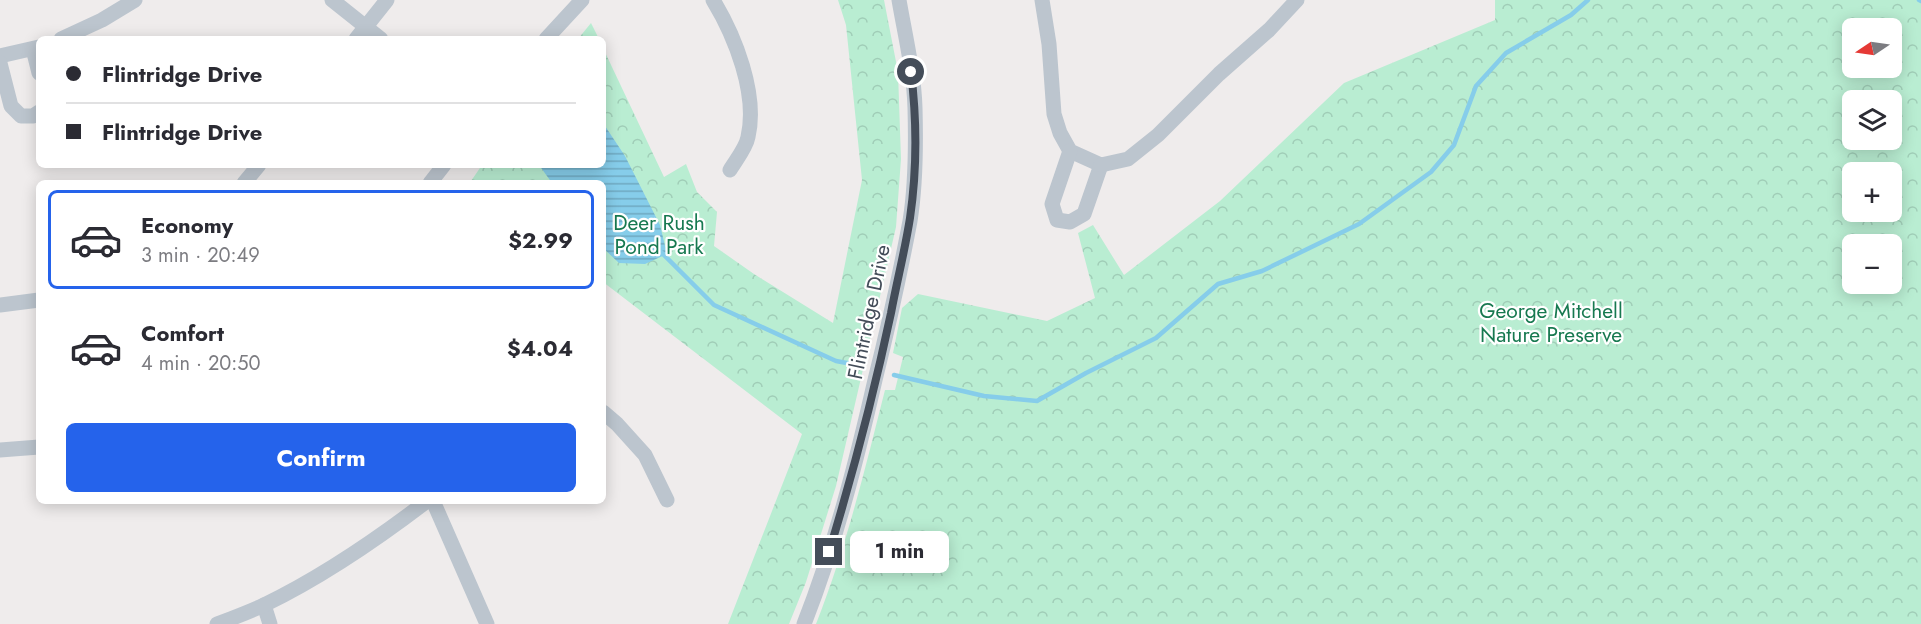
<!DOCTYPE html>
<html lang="en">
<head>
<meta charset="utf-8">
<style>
	body { margin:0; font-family:Jost,sans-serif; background:#f7f7f7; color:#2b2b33; height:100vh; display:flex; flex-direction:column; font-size:22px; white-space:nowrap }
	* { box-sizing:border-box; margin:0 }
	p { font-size:20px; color:#7c7c81 }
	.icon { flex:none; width:33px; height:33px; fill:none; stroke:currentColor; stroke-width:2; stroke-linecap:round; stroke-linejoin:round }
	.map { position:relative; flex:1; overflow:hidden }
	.panel { position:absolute; left:36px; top:180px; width:570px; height:324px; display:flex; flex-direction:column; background:#fff; border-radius:9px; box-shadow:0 3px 15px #0003 }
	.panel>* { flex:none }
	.guide { position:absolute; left:36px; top:36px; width:570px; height:132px; border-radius:9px; box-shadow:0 3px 15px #0003; display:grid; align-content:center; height:132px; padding:0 30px; background:#fff }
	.needle { width:39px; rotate:257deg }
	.controls { position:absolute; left:1842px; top:18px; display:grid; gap:12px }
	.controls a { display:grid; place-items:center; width:60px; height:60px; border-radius:9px; background:#fff; box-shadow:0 3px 15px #0003; font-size:30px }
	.end { position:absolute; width:27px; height:27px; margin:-14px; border:8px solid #444d59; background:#fff; box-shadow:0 0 0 3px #fff }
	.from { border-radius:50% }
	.bubble { position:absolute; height:42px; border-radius:9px; background:#fff; box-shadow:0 3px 15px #0003; font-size:20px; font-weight:700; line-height:42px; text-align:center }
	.guide b { display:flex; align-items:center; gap:21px; height:57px; font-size:22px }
	.guide b+b { border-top:2px solid #e1e1e2 }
	.guide i { width:15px; height:15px; background:#2b2b33 }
	ul { padding:10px 0 0; list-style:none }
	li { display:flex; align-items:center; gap:18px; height:99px; margin:0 12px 9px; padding:0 18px; border:3px solid transparent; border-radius:9px }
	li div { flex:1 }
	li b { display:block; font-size:22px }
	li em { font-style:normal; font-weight:700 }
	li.active { border-color:#2563eb }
	li>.icon { width:54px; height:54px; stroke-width:1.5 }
	.primary-button { display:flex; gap:12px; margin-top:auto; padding:12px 30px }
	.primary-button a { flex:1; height:69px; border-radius:9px; background:#2563eb; color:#fff; font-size:24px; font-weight:700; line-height:69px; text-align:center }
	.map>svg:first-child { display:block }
	.forest { fill:url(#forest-crowns); fill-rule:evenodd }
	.water { fill:url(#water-rules) }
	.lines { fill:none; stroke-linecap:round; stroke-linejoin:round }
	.stream { stroke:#86cdea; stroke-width:4.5 }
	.minor { stroke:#bcc5ce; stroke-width:15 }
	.route { stroke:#444d59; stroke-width:8 }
	.labels { text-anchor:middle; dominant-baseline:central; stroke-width:4.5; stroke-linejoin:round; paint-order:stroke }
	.park-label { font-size:21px; fill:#177950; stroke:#fff }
	.street-label { font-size:21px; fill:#444d59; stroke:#fff }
</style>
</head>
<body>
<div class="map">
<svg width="1921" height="624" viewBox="0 0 1921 624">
	<defs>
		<pattern id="forest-crowns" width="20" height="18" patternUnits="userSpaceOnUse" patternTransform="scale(1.5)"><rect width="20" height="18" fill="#b9edd2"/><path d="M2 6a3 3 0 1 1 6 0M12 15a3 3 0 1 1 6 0" fill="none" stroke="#a0cdb7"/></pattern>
		<pattern id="water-rules" width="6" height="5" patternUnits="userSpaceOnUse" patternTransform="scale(1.5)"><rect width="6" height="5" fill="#86cdea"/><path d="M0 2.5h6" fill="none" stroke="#6fa9c1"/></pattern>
	</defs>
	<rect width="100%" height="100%" fill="#efecec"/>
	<g class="forest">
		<path d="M 838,0 L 884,0 L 898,72 L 901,159 L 896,227 L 836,486 L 806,582 L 789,624 L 728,624 L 802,434 L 603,282 L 603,183 L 474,183 L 471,181 L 482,165 L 603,165 L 603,48 L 664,177 L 686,164 L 697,192 L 717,212 L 714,246 L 754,274 L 833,323 L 862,180 L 846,25 Z"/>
		<path d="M 1495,0 L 1921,0 L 1921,624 L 816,624 C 846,548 865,469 885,390 L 895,390 L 903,357 L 893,353 L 902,308 L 918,294 L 1047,321 L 1095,298 L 1078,233 L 1093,225 L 1124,275 L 1220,201 L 1344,83 L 1495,20 ZM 1892,28 L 1892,68 L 1852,68 L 1852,28 ZM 1892,100 L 1892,140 L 1852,140 L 1852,100 ZM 1892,172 L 1892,212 L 1852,212 L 1852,172 ZM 1892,244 L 1892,284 L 1852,284 L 1852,244 Z"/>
		<path d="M 591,23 L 599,39 L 578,39 Z"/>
	</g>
	<path class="water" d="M 603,123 L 625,156 L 660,225 L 667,254 L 645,264 L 619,263 L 603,248 L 603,183 L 552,183 L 539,165 L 603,165 Z"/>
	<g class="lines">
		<g class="stream">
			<path d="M 1919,0 L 1921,1"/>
			<path d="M 660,251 L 714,305 L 836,361 L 863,366"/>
			<path d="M 894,375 L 984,396 L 1037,401 L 1086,373 L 1156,338 L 1218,284 L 1262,271 L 1359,224 L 1431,172 L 1454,145 L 1476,86 L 1506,53 L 1571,15 L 1588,0"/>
		</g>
		<g class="minor">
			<path d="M 332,0 L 381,39"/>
			<path d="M 713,0 C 735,36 758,94 748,137 C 746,148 736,160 730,170"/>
			<path d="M 1042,0 L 1049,44 L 1054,114 L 1060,133 L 1070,151 L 1101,165"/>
			<path d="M 61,39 L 102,20 L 135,0"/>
			<path d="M 356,39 L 387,0"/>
			<path d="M 546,39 L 582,0"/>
			<path d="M 33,49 L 39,73"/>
			<path d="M 0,56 L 39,47"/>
			<path d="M 0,63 L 11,106 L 21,116 L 33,116 L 39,112"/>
			<path d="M 1070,151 L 1052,204 L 1057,220 L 1070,222 L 1084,214 L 1101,165"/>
			<path d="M 1101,165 L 1128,159 L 1158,135 L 1219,74 L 1269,30 L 1297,0"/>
			<path d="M 244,183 L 259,165"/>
			<path d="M 430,183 L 444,165"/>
			<path d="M 0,305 L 39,300"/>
			<path d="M 603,412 L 617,424 L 645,455 L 667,500"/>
			<path d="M 0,450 L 39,447"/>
			<path d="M 433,501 L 487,624"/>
			<path d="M 264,605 L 270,624"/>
			<path d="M 217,624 C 233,618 249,612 264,605 C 322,577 376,540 427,501"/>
			<path d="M 804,624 C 835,545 856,463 875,380 C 888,328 900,274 910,221 C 916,184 916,145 915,108 C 914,72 905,35 899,0"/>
		</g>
	</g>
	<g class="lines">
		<path class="route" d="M 829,552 C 853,473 874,393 891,313 C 897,281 905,250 910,218 C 917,170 917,121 911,72"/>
	</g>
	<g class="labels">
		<g class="park-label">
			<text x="659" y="223">Deer Rush<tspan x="659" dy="24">Pond Park</tspan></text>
			<text x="1551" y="311">George Mitchell<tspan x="1551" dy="24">Nature Preserve</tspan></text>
		</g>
		<g class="street-label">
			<text transform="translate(869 312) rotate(-78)">Flintridge Drive</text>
		</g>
	</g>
</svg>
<div class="controls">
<a><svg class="needle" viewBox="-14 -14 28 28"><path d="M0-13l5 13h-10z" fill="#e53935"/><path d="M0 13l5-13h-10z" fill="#7c7c81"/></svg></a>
<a><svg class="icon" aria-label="layers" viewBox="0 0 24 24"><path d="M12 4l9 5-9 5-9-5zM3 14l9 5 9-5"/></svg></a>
<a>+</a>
<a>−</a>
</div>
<i class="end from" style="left:911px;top:72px"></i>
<i class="end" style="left:829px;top:552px"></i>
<div class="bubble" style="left:850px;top:531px;width:99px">1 min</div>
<div class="guide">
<b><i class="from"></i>Flintridge Drive</b>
<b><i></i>Flintridge Drive</b>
</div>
<section class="panel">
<ul>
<li class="active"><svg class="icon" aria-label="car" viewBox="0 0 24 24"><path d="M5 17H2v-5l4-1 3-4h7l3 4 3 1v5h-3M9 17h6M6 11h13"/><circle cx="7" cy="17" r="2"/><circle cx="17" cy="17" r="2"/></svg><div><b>Economy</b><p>3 min · 20:49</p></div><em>$2.99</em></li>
<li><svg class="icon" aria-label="car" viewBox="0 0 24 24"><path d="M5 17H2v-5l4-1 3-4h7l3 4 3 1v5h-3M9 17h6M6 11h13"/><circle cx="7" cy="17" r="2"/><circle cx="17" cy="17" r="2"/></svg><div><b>Comfort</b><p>4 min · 20:50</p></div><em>$4.04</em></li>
</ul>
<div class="primary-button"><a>Confirm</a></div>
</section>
</div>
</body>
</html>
